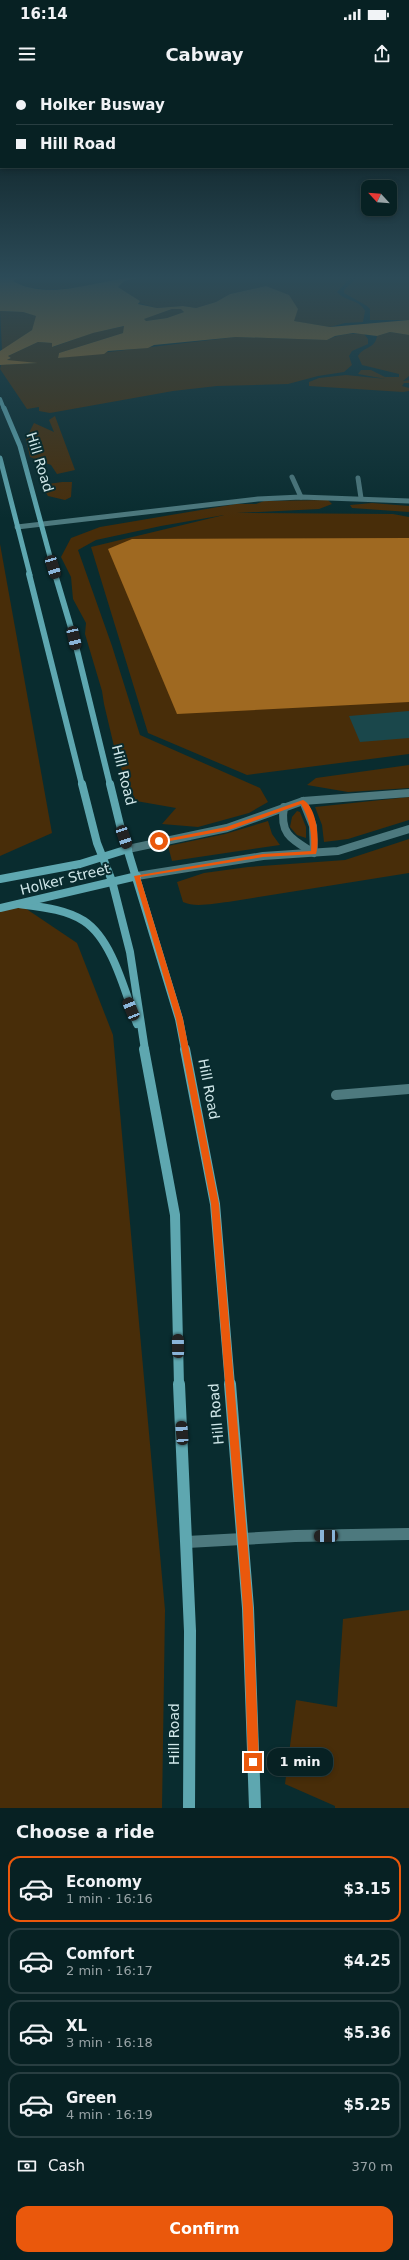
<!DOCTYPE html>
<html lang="en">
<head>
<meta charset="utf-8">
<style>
	body { margin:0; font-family:"DejaVu Sans",sans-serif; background:#10292b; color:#f1f3f6; height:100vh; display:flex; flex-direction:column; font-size:15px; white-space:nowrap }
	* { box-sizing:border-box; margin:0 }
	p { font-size:13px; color:#98a3a6 }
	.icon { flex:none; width:22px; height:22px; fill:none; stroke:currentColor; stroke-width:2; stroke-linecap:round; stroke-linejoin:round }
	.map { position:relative; height:1728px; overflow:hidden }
	.drawer { display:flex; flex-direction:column; background:#072123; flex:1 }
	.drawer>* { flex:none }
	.banner { position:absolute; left:0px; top:0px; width:409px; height:88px; box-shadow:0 2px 6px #0003,0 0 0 1px #283e41; display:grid; align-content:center; height:88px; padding:0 16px; background:#072123 }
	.needle { width:26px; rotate:296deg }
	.controls { position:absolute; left:361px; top:100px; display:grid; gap:8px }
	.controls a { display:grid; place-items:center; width:36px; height:36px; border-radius:8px; background:#072123; box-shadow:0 2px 6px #0003,0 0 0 1px #283e41; font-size:20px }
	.end { position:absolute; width:18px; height:18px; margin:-9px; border:5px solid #ea580c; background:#fff; box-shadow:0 0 0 2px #fff }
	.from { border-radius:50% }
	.bubble { position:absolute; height:28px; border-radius:12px; background:#072123; box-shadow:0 2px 6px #0003,0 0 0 1px #283e41; font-size:13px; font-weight:600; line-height:28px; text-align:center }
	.car { position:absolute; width:12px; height:24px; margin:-12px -6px; border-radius:5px; box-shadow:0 0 3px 1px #0007; background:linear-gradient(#222 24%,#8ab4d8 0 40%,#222 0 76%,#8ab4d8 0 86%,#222 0) }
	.banner b { display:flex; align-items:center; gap:14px; height:38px; font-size:15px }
	.banner b+b { border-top:1px solid #283e41 }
	.banner i { width:10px; height:10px; background:#f1f3f6 }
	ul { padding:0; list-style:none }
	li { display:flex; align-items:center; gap:12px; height:66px; margin:0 8px 6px; padding:0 8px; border:2px solid #283e41; border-radius:12px }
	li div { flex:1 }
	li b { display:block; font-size:15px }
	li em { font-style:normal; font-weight:600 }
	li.on { border-color:#ea580c }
	li>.icon { width:36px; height:36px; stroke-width:1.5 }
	h2 { padding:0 16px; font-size:18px; line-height:48px }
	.pay { display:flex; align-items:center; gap:10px; height:44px; padding:0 16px; font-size:15px }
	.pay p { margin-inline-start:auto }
	.button { display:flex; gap:8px; margin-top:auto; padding:8px 16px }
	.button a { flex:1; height:46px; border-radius:12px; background:#ea580c; color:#fff; font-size:16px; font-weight:600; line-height:46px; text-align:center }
	.status { display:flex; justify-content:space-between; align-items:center; height:28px; padding:0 20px; background:#072123; direction:ltr }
	.status svg { height:11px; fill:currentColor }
	header { display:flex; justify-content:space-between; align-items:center; height:52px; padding:0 16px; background:#072123; font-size:18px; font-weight:600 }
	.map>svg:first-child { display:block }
	.green { fill:#482d09 }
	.water { fill:#9f6921; fill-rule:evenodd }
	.building { fill:#1a474b }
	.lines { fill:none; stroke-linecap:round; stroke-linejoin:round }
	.lane-far2 { stroke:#4d797e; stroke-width:5 }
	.lane-far1 { stroke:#4d797e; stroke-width:8 }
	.lane { stroke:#4d797e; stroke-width:10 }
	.street-far1 { stroke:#4d797e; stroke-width:5 }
	.street { stroke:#4d797e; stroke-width:12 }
	.secondary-far5 { stroke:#5ea7b0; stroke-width:4 }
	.secondary-far4 { stroke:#5ea7b0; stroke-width:5 }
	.secondary-far3 { stroke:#5ea7b0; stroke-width:6 }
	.secondary-far2 { stroke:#5ea7b0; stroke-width:8 }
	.secondary-far1 { stroke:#5ea7b0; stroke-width:10 }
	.secondary { stroke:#5ea7b0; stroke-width:12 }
	.route { fill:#ea580c }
	.labels { text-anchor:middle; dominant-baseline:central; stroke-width:4; stroke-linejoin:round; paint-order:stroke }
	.street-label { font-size:14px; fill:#cfe6e8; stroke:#092c2f }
</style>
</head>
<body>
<div class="status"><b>16:14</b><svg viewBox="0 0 49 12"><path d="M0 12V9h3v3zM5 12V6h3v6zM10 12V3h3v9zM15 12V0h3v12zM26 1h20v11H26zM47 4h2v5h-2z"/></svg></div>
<header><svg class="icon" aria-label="menu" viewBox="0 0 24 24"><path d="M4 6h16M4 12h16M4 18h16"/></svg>Cabway<svg class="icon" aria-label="share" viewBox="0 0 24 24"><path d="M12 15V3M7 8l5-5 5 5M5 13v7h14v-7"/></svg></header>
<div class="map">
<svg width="409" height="1728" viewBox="0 0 409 1728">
	<rect width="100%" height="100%" fill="#092c2f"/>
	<g class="green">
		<path d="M 19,197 L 133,197 C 98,203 45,219 13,201 Z"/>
		<path d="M 143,197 L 351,197 L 337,212 C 344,221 361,220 365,231 L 363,242 L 345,243 L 330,247 L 293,241 L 298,229 L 289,217 L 266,206 L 230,214 L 216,222 L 196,228 L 183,226 L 157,228 L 138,223 L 140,221 L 118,207 L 124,201 Z"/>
		<path d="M 357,197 L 409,197 L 409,240 L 370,240 L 370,229 L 367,226 L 344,213 L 344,210 Z"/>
		<path d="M 172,229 L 182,229 L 184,232 L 167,238 L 146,241 L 143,239 Z"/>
		<path d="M 0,231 L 23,232 L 37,236 L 32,250 L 2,270 Z"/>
		<path d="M 125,246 L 123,253 L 59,273 L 58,278 L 236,257 L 327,260 C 339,254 351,253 364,254 L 368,259 L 368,264 L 352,271 L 349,276 L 352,285 L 344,292 L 318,296 L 288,304 L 217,306 L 173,311 L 50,333 L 39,331 L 39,327 L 27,329 L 0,289 L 1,285 L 37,283 L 6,281 L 11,278 L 8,276 L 38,262 L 52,263 L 53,267 L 92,253 Z"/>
		<path d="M 390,252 L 409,255 L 409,296 L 403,301 L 409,300 L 409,303 L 404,303 L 402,306 L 409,308 L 409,311 L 403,312 L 309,306 L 309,302 L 319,298 L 346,295 L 386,299 L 358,294 L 361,290 L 371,290 L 385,297 L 399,297 L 399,294 L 362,285 L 358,276 C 364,266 375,269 377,256 Z"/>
		<path d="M 55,336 L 75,390 L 57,394 L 51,385 L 30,377 L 26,359 L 34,343 L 54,352 L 49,340 Z"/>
		<path d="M 62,402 L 72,402 L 71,417 L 65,420 L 48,416 L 41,405 Z"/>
		<path d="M 328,420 L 332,424 L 319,429 L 237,433 L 393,434 L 409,437 L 409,674 L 247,695 L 148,653 L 91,467 L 224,435 L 161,446 L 96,460 L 78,470 L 112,566 L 140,655 L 260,708 L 268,722 L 249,733 L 198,747 L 162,744 L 176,728 L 136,721 L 117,679 L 104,624 L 102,611 L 85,554 L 86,543 L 73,519 L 71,497 L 61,477 L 71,458 L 100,447 L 236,424 L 256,424 L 264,421 Z"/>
		<path d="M 372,423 L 409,426 L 409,432 L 352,428 L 350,425 Z"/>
		<path d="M 0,464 L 52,753 L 0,776 Z"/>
		<path d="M 409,685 L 409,708 L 348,712 L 307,705 L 316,698 Z"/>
		<path d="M 409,717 L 409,740 L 348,759 L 324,762 L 322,745 L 315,727 Z"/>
		<path d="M 297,731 L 300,732 L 306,747 L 306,758 L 297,755 L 290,747 L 292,737 Z"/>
		<path d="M 268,741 L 272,754 L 280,765 L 172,781 L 168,766 L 225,754 Z"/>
		<path d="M 409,759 L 409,793 L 228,822 C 215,823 195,828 183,822 L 177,802 L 204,793 L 248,787 L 345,780 Z"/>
		<path d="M 19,824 L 77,863 L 113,955 L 165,1530 L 162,1728 L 0,1728 L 0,829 Z"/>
		<path d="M 409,1530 L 409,1728 L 335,1728 L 335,1726 L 285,1704 L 296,1620 L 337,1627 L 343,1539 Z"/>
	</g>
	<g class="water">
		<path d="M 0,197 L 19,197 L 13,201 C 52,223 102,197 143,197 L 124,201 L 118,207 L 140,221 L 138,224 L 157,228 L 183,226 L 196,228 L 216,222 L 230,214 L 266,206 L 289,215 L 298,229 L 294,241 L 330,247 L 409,240 L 409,255 L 390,252 L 377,256 L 353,253 L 335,256 L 327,260 L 236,257 L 154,265 L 148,268 L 108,271 L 104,274 L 58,278 L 59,273 L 123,253 L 124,246 L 93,253 L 52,267 L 52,263 L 38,262 L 8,276 L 11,278 L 7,280 L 38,283 L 0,285 L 0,271 L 32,250 L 36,236 L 23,232 L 0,231 ZM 172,229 L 181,229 L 184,232 L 167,238 L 146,241 L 144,239 Z"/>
		<path d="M 409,458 L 409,622 L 177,634 L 108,469 L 132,459 Z"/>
	</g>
	<path class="building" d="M 409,631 L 409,658 L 360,662 L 349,636 Z"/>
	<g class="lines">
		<g class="lane-far2">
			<path d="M 292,397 L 301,417"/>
			<path d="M 358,398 L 361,418"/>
		</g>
		<g class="lane-far1">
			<path d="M 284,727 C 279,755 293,760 314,773 L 313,746 L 303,721"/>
			<path d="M 128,769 L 227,748 L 303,721 L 409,713"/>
			<path d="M 137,796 L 263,776 L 338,771 L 409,749"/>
		</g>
		<path class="lane" d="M 336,1015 L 409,1009"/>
		<path class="street-far1" d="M 17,447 L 258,419 L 301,417 L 409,421"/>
		<path class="street" d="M 187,1462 L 295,1456 L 409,1454"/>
		<path class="secondary-far5" d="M 0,319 L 4,329"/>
		<g class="secondary-far4">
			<path d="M 4,328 L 20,366 L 55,495"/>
			<path d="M 0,378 L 30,495"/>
		</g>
		<g class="secondary-far3">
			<path d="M 29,494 L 82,705"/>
			<path d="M 55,494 L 74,558 L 110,705"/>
		</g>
		<g class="secondary-far2">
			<path d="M 82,704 L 97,763 L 112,801 L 130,872 L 145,970"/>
			<path d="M 110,704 L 120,745 L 179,939 L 185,970"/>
			<path d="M 0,799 L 80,784 L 128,769"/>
			<path d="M 19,824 C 41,827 65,829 84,841 C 113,860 125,913 137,944"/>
			<path d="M 0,828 L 137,796"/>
		</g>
		<g class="secondary-far1">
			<path d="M 144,969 L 175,1135 L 179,1305"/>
			<path d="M 185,969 L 215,1124 L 230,1305"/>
		</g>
		<g class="secondary">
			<path d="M 179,1304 L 190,1551 L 189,1728"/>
			<path d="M 230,1304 L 248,1528 L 255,1728"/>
		</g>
	</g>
	<linearGradient id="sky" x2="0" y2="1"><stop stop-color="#05181a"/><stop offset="0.45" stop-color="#2c4b58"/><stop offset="1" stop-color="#2c4b58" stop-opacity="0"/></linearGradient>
	<rect width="409" height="439" fill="url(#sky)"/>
	<path class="route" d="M 303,720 C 317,727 320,760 316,774 L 263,777 L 140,797 L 183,939 L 219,1124 L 253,1528 L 259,1682 L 257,1686 L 253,1687 L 249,1686 L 248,1682 L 243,1528 L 211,1124 L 176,939 L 134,796 L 263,774 L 311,771 C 312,752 310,740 301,724 L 229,750 L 159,763 L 156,761 L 226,747 Z"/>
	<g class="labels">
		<g class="street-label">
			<text transform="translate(40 382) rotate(73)">Hill Road</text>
			<text transform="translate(124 695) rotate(76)">Hill Road</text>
			<text transform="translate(65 799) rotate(-14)">Holker Street</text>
			<text transform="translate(209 1009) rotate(79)">Hill Road</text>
			<text transform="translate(216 1334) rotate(-95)">Hill Road</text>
			<text transform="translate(174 1654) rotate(-90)">Hill Road</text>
		</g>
	</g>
</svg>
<div class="controls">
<a><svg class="needle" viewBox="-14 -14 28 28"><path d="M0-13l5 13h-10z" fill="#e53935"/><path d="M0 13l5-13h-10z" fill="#98a3a6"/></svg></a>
</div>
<i class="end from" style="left:159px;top:761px"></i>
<i class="end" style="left:253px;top:1682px"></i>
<div class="bubble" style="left:267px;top:1668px;width:66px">1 min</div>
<i class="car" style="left:53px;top:487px;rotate:163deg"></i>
<i class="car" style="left:74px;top:558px;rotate:167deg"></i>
<i class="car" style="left:124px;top:757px;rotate:161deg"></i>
<i class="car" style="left:131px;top:929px;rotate:338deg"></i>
<i class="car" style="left:178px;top:1266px;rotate:359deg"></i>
<i class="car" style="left:182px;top:1353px;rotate:356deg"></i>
<i class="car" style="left:326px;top:1456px;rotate:269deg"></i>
<div class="banner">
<b><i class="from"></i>Holker Busway</b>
<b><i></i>Hill Road</b>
</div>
</div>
<section class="drawer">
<h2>Choose a ride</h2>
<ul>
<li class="on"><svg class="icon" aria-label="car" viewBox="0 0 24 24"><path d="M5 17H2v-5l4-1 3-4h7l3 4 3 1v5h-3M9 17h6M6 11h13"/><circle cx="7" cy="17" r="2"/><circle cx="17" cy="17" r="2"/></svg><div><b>Economy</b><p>1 min · 16:16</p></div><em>$3.15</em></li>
<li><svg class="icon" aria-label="car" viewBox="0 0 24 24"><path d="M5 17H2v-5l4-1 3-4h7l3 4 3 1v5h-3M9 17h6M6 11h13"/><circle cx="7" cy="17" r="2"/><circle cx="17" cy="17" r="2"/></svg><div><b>Comfort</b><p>2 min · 16:17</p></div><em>$4.25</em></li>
<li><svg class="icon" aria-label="car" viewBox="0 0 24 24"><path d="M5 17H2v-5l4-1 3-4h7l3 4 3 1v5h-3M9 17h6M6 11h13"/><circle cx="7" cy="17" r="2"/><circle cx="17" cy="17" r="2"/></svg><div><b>XL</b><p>3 min · 16:18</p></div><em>$5.36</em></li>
<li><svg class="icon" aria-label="car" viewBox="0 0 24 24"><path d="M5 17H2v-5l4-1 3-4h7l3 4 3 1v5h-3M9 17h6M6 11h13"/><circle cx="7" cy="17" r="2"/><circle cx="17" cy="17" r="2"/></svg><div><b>Green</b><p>4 min · 16:19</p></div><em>$5.25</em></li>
</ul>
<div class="pay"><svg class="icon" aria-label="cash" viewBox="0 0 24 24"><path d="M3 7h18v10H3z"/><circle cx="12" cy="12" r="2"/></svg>Cash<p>370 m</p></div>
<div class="button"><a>Confirm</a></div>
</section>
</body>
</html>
